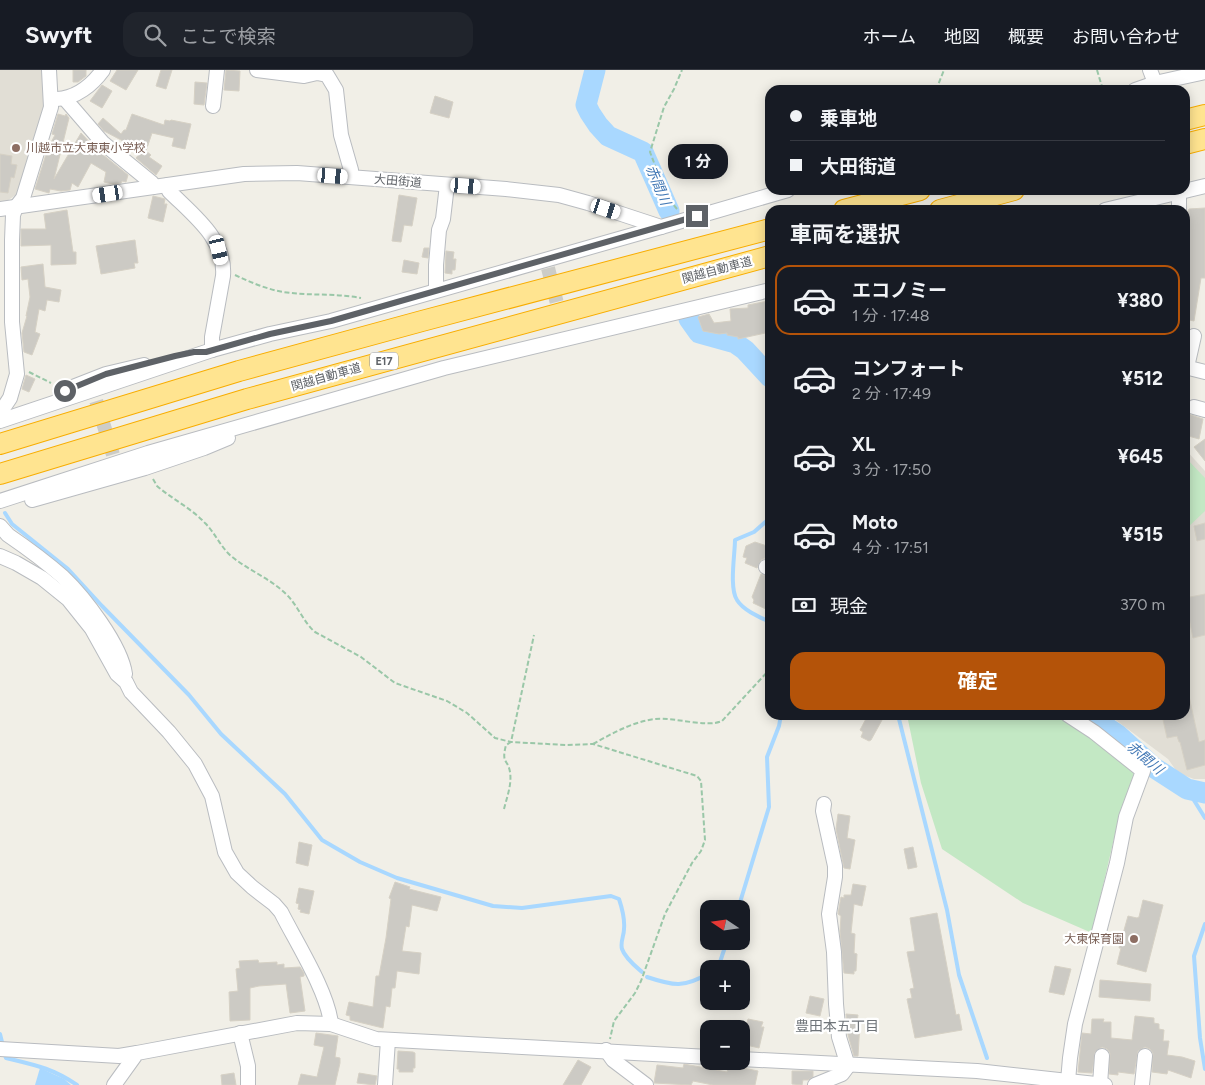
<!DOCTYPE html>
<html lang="ja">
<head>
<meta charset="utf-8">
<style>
	body { margin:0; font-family:Figtree,"Noto Sans JP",sans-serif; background:#20242c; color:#f1f3f6; height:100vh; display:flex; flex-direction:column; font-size:19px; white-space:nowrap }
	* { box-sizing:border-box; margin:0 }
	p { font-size:16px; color:#9ea1a6 }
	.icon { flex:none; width:28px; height:28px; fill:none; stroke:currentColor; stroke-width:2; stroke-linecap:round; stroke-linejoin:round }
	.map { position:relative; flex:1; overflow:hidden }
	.panel { position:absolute; left:765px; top:135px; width:425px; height:515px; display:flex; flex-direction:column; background:#171b24; border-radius:15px; box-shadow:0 2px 12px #0003 }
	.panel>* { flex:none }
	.guide { position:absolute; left:765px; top:15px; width:425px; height:110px; border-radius:15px; box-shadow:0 2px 12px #0003; display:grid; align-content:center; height:110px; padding:0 25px; background:#171b24 }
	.needle { width:32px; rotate:283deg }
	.controls { position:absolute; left:700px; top:830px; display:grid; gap:10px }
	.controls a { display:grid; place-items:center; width:50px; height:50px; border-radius:10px; background:#171b24; box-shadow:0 2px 12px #0003; font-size:25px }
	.end { position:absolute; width:22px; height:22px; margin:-11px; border:6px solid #5e6267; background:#fff; box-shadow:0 0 0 2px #fff }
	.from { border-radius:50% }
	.bubble { position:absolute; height:35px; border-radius:15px; background:#171b24; box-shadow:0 2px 12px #0003; font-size:16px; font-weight:700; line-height:35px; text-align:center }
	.car { position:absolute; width:15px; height:30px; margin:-15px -8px; border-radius:6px; box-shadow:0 0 4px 1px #0007; background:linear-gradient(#fff 24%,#345 0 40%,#fff 0 76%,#345 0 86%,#fff 0) }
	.guide b { display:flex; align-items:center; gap:18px; height:48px; font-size:19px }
	.guide b+b { border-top:1px solid #363941 }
	.guide i { width:12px; height:12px; background:#f1f3f6 }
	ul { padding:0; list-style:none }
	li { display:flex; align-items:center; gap:15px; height:70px; margin:0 10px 8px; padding:0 15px; border:2px solid transparent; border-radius:15px }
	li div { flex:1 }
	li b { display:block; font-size:19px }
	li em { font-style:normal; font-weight:700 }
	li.active { border-color:#b45309 }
	li>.icon { width:45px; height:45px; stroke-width:1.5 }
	h2 { padding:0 25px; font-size:22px; line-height:60px }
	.pay { display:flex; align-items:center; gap:12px; height:55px; padding:0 25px; font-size:19px }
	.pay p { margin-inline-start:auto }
	.primary-button { display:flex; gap:10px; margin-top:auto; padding:10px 25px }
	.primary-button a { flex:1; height:58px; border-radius:15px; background:#b45309; color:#fff; font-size:20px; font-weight:700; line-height:58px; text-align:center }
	header { display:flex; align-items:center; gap:30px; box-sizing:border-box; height:70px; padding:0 25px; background:#171b24; border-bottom:1px solid #363941 }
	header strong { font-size:24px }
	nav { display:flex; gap:28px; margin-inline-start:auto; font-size:18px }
	.search { width:350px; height:45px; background:#20242c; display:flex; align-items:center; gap:12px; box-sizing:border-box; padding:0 18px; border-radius:15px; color:#9ea1a6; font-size:19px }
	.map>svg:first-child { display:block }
	.education { fill:#e1ded5 }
	.green { fill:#c3e8c4 }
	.water { fill:#a9d8ff }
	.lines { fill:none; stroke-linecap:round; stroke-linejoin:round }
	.stream { stroke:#a9d8ff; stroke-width:4 }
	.river { stroke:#a9d8ff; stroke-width:21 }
	.building { fill:#cccac4; stroke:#d6d1c5 }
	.minor-tunnel { stroke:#ccccc7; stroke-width:14; stroke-dasharray:14 7; stroke-linecap:butt }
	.minor-casing { stroke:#b9bcc0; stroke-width:16 }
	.highway-casing { stroke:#f8ad00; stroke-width:22 }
	.path { stroke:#9ac7a8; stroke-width:2; stroke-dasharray:5 2.5; stroke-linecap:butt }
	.minor { stroke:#fff; stroke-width:14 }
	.highway { stroke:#ffe490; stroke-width:20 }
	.route { stroke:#5e6267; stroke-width:6 }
	.education-dot { fill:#8d6e63; stroke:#fff; stroke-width:2 }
	.labels { text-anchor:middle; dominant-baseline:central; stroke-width:4.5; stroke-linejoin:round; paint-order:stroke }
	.shield { fill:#fff; stroke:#8e9195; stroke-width:1 }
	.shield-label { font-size:11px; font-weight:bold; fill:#5e6267 }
	.education-label { font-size:12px; fill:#785e54; stroke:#fff; text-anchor:start }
	.street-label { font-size:12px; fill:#5e6267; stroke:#fff }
	.water-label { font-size:14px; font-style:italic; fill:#4278b5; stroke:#fff }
	.neighbourhood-label { font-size:14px; fill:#6f7479; stroke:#fff }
</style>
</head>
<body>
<header>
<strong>Swyft</strong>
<div class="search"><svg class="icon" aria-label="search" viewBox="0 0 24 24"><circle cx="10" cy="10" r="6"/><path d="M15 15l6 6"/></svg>ここで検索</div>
<nav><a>ホーム</a><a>地図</a><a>概要</a><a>お問い合わせ</a></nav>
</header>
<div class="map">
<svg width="1205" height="1015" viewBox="0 0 1205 1015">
	<rect width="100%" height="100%" fill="#f1efe7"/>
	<g class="education">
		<path d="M 0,0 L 44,0 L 44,35 L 21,121 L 7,131 L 0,131 Z"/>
		<path d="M 1185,379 L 1205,401 L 1205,709 L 1194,709 L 1178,703 L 1168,689 L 1109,645 L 1185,645 Z"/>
	</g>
	<g class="green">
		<path d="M 1185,387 L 1205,408 L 1205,441 L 1185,460 Z"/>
		<path d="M 907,645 L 1057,645 L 1100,673 L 1134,703 L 1116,760 L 1092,863 L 1023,833 L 942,779 L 921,713 Z"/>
	</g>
	<path class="water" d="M 40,998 L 64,1009 L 71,1015 L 35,1015 Z"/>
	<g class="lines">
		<g class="stream">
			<path d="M 5,443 L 12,454 L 68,499 L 102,536 L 189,625 L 221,664 L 285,724 L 322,770 L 360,792 L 397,808 L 493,836 L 522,838 L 611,826 L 619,829 C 622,838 625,849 624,859 C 624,866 620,872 622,879 C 625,888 635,896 642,902"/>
			<path d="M 770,448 L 754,462 L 735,470 C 735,484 729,518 737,530 C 743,540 759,547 770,552"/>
			<path d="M 898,645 L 947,840 L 959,905 L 987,988"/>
			<path d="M 1187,719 L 1205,748"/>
			<path d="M 738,839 L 769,737 L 767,687 L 779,656 L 781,645"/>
			<path d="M 1205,854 L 1194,886 L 1200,968 L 1205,999"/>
			<path d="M 716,899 L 718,898 L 727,871"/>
			<path d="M 647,907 C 674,916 684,918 709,903"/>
			<path d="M 0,964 L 3,976"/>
			<path d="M 4,983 L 6,988 C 35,995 52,998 77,1015"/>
		</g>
		<g class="river">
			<path d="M 595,0 L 586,35 L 590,43 L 598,55 L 608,66 L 643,82 L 669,141"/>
			<path d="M 689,249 L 699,263 L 735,273 L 745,280 L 770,307"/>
			<path d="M 1088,645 L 1118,665 L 1153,697 L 1187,719 L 1205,723"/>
		</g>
	</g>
	<g class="building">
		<path d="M 73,0 L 86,0 L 86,6 L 78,12 L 73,12 Z"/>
		<path d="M 117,0 L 138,0 L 126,20 L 110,11 Z"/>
		<path d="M 161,0 L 172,0 L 166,19 L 156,16 Z"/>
		<path d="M 226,0 L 240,1 L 239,21 L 224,20 Z"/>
		<path d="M 195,12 L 207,13 L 204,35 L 194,34 Z"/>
		<path d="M 102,15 L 112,21 L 102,38 L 90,31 Z"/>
		<path d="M 435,26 L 453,32 L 449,48 L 430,43 Z"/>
		<path d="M 58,44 L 65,46 L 66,44 L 69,48 L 54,109 L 81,63 L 97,80 L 128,105 L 126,112 L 122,111 L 121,113 L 113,114 L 104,112 L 106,102 L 91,93 L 78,117 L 72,113 L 70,120 L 61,121 L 50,119 L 49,123 L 35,119 L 48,78 L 55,65 L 52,64 Z"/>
		<path d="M 132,44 L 164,55 L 165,50 L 170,51 L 171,50 L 191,54 L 185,79 L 172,76 L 174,68 L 152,63 L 146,81 L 151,85 L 149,87 L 162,96 L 156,105 L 136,88 L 142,81 L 104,61 L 98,54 L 103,48 L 121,64 L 124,60 L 126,60 Z"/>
		<path d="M 0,84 L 12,86 L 11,94 L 17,95 L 14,108 L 11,107 L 8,123 L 0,122 Z"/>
		<path d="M 399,125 L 417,128 L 412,156 L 404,155 L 401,172 L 392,171 Z"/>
		<path d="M 153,126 L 165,129 L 164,134 L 167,134 L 163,152 L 148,148 Z"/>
		<path d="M 1205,138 L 1205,208 L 1201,208 L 1194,251 L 1185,249 L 1185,177 L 1187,177 L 1187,143 L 1189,139 Z"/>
		<path d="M 67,140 L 73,182 L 76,182 L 76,194 L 51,195 L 51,175 L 21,176 L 21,159 L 46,159 L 44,144 Z"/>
		<path d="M 135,170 L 138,193 L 134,193 L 135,198 L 101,204 L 96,176 Z"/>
		<path d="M 424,178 L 429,178 L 428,188 L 422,187 Z"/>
		<path d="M 446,181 L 454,182 L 453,189 L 456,189 L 455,200 L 452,200 L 452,204 L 445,203 Z"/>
		<path d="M 404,190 L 419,193 L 417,204 L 402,202 Z"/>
		<path d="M 43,194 L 45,217 L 61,220 L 59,232 L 47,230 L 45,241 L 39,239 L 35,262 L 40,264 L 32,285 L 24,282 L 22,263 L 27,246 L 26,246 L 30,227 L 28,209 L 22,210 L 21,197 Z"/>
		<path d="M 768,231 L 770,231 L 770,262 L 738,269 L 738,267 L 727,265 L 727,263 L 719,264 L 703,261 L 698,247 L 709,244 L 714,253 L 731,251 L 730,239 L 748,238 L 748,235 Z"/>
		<path d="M 26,305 L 35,309 L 29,322 L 22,319 Z"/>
		<path d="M 1186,340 L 1191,345 L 1203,349 L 1199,369 L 1185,365 Z"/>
		<path d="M 1205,369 L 1205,391 L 1194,377 Z"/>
		<path d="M 1205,453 L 1205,469 L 1197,471 L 1194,456 Z"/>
		<path d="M 755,472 L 770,477 L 770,489 L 765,488 L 761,490 L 757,498 L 745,493 L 747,488 L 743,487 L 746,476 Z"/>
		<path d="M 761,504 L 770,508 L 770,541 L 753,533 L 754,530 L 752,527 Z"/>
		<path d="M 1205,524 L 1205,565 L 1193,568 L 1185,528 Z"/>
		<path d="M 1189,626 L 1199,672 L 1205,670 L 1205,695 L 1187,700 L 1180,672 L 1179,672 L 1177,666 L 1167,668 L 1162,645 L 1185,645 L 1185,627 Z"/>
		<path d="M 868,645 L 871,645 L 882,650 L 871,670 L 869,671 L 861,667 L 863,662 L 860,660 Z"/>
		<path d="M 838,744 L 850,746 L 847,768 L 855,770 L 850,799 L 844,798 L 836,759 Z"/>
		<path d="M 299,772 L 312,775 L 308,796 L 296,793 Z"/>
		<path d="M 913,777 L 917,797 L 908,799 L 904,779 Z"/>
		<path d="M 395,812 L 410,817 L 409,819 L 441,827 L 437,841 L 412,835 L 409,857 L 406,856 L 402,881 L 421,883 L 419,904 L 397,901 L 395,918 L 392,918 L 390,937 L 386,936 L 383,958 L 350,950 L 350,946 L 346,945 L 349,932 L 373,937 L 376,906 L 379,906 L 386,868 L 391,829 L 389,828 Z"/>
		<path d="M 853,814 L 866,816 L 862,836 L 854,834 L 851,863 L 855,864 L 854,883 L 857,884 L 856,901 L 854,901 L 854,904 L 844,903 L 840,861 L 841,846 L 838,844 L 841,827 L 844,828 L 844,825 L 851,825 Z"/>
		<path d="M 299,818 L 314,821 L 309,844 L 300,842 L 301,840 L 298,839 L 299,834 L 296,833 Z"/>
		<path d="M 1143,830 L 1163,835 L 1146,902 L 1117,894 L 1121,878 L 1119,878 L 1128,846 L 1137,848 L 1139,847 Z"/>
		<path d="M 937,843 L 956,945 L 959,944 L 962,960 L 915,968 L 907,929 L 912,928 L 910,919 L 914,918 L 907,882 L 915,881 L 910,848 Z"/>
		<path d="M 258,890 L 259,893 L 277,892 L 277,895 L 284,894 L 284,898 L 300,897 L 304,903 L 304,906 L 300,907 L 305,941 L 290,943 L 286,914 L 259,916 L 250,918 L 250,950 L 230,951 L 229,922 L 238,921 L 236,899 L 240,898 L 239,891 Z"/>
		<path d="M 1055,896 L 1071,899 L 1064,925 L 1049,922 Z"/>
		<path d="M 1100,910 L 1151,914 L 1150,931 L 1099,927 Z"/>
		<path d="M 810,926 L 824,929 L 820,946 L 806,943 Z"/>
		<path d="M 846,944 L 858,945 L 857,952 L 860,952 L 858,986 L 854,986 L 848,965 Z"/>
		<path d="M 1135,946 L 1154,948 L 1154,953 L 1159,954 L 1159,959 L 1164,960 L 1163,971 L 1169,971 L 1167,985 L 1182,987 L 1195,991 L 1191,1008 L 1168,1000 L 1167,1004 L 1152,1002 L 1153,983 L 1150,979 L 1145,977 L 1138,981 L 1134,1004 L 1118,1002 L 1118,1005 L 1109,1004 L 1110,983 L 1107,979 L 1102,977 L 1095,982 L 1092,1003 L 1078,1002 L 1082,963 L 1091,964 L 1092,949 L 1104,949 L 1103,952 L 1111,952 L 1111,968 L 1132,970 Z"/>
		<path d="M 748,949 L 763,952 L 761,957 L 764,957 L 759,978 L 742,974 Z"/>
		<path d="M 316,963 L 338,966 L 335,987 L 340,988 L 340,993 L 335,1015 L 298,1015 L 301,1004 L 317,1007 L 324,977 L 314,975 Z"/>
		<path d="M 398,981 L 413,982 L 415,983 L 415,998 L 413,998 L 413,1002 L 399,1002 L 399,999 L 397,999 Z"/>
		<path d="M 578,990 L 591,997 L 581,1015 L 563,1015 Z"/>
		<path d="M 684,994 L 727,1002 L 729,995 L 758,1001 L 755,1015 L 713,1015 L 693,1011 L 691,1015 L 654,1013 L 657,995 L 683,998 Z"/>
		<path d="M 792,1001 L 813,1001 L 813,1007 L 808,1010 L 803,1010 L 802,1015 L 792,1014 Z"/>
		<path d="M 234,1003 L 236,1015 L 222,1015 L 221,1005 Z"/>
		<path d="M 359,1003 L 377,1006 L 375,1015 L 357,1013 Z"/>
	</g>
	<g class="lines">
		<g class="minor-tunnel">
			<path d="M 893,120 L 898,140"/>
			<path d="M 1140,120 L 1141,123"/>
			<path d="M 548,198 L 563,257"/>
			<path d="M 90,311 L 119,404"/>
		</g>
		<g class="minor-casing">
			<g id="minor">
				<path d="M 257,0 L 304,6 L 317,3 L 327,5 L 336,20 L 341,65 L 351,100 L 351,107"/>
				<path d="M 1150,0 L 1155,13"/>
				<path d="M 1135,20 L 1155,13 L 1205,2"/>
				<path d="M 57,29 C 76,28 92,15 103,0"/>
				<path d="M 65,29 L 103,73 L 152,113 L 153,117"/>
				<path d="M 213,36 L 217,0"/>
				<path d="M 168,115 L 169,121 C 194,146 226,169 223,206 L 212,267 L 212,280"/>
				<path d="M 0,139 L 244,104 L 297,103 L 506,119 L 559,125 L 588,133 L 661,157 L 788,120"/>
				<path d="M 1105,140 L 1205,116"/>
				<path d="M 1179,140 L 1179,122"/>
				<path d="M 436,220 L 436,195 L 439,160 L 443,149 L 447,115"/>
				<path d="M 1185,297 L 1205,302"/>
				<path d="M 1187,297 L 1194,266"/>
				<path d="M 60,322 L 106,304 L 144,295"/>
				<path d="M 1194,337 L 1205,340"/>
				<path d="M 0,339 L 4,337 L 10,328 L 17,304 L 12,252 L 12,170 L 13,145 L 16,137 L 23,128 L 51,37 L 49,0"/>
				<path d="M 0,351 L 212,280 L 270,264 L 331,251 L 661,157"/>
				<path d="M 32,430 L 145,398 L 204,378 L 228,368"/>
				<path d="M 0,431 L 148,383 L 444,298 L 770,220"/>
				<path d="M 0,456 L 8,465 C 27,478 46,492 63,507 C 84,527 121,575 125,604"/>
				<path d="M 0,486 L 16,493 L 42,508 L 68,529 L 92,559 L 117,604 L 126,612 L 131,622 L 169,662 L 195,694 L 212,726 L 225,782 L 237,803 L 252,817 L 274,834 L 281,842 C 296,872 328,922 331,954"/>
				<path d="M 766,497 L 770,499"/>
				<path d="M 1068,645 L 1094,662 L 1143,701 L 1126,747 L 1117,793 L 1075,954 L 1070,988 L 1068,1011"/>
				<path d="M 240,963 L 248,996 L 248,1015"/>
				<path d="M 0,979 L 119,986 L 137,983"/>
				<path d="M 606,980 L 613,990 L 646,1015"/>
				<path d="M 741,989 L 977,1001 L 1105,1015"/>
				<path d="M 1100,1014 L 1102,986"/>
				<path d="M 114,1015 L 137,983 L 297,953 L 331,954 L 376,969 L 709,987"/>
				<path d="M 385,1015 L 388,970"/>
				<path d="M 815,1015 L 842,1004 L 848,996 L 839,967 L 836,934 L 834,882 L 829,844 L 835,807 L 835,796 L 823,741 L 824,734"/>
				<path d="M 1142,1015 L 1145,986"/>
			</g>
		</g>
		<g class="highway-casing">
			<g id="highway">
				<path d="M 1185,50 L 1205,45"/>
				<path d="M 1185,74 L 1205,69"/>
				<path d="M 844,140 L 920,120"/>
				<path d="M 940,140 L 1014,120"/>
				<path d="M 0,374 L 239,301 L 422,251 L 770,159"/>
				<path d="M 0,404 L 247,329 L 770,186"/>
			</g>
		</g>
		<g class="path">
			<path d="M 1097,0 L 1103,20"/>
			<path d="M 936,20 L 944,0"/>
			<path d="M 677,139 L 667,127 L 650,82 L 664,37 L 674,19 L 682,0"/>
			<path d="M 235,205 C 250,212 266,219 283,222 C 309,226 335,223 361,228"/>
			<path d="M 29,302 L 51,313"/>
			<path d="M 153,409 L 157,416 C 172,429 191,438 205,453 C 215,463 220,476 231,486 C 248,500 269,508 285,523 C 298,535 303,552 315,562 L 361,587 L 395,613 L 447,631 L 467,643 L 495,668 L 511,672 L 566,675 L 593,674 L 697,706 L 701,711 L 705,770 L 701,781 L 692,793 L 665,844 L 641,911 L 635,923 L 614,951 L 610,969"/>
			<path d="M 593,674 C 613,663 632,652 655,649 C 675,647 706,658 722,651 L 770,599"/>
			<path d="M 504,739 C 507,727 512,714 510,702 C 508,689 501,694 506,675 L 511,672 L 534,565"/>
		</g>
		<use href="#minor" class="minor"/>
		<use href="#highway" class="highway"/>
	</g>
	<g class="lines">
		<path class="route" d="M 65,321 L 106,304 L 175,286 L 194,282 L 206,282 L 270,264 L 331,251 L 697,146"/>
	</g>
	<g class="education-dot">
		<circle cx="16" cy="78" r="5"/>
		<circle cx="1134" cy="869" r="5"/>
	</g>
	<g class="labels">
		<rect class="shield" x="370" y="282.5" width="28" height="17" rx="4"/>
		<g class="shield-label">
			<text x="384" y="291">E17</text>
		</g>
		<g class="education-label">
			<text x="26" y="78">川越市立大東東小学校</text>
			<text x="1124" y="869" text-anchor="end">大東保育園</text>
		</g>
		<g class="street-label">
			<text transform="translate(398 111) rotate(5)">大田街道</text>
			<text transform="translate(717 200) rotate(-15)">関越自動車道</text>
			<text transform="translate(326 307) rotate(-16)">関越自動車道</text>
		</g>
		<g class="water-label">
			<text transform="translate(658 115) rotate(67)">赤間川</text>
			<text transform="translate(1145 688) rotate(40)">赤間川</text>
		</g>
		<g class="neighbourhood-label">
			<text x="837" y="956">豊田本五丁目</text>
		</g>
	</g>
</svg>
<div class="controls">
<a><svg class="needle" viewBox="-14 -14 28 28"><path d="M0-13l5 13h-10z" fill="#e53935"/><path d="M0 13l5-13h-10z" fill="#9ea1a6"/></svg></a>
<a>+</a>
<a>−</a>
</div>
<i class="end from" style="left:65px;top:321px"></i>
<i class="end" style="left:697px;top:146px"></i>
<div class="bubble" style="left:668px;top:74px;width:60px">1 分</div>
<i class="car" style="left:333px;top:106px;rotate:94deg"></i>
<i class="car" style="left:466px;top:116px;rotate:94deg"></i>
<i class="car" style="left:108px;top:124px;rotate:261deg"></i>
<i class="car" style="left:606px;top:139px;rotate:108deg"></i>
<i class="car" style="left:219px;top:180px;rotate:167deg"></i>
<div class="guide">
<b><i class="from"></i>乗車地</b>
<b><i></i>大田街道</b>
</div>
<section class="panel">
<h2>車両を選択</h2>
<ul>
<li class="active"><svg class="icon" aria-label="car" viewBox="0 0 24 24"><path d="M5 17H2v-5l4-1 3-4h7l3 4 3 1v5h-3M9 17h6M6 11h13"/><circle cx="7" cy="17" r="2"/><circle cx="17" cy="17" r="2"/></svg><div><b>エコノミー</b><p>1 分 · 17:48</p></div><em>¥380</em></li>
<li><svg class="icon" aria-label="car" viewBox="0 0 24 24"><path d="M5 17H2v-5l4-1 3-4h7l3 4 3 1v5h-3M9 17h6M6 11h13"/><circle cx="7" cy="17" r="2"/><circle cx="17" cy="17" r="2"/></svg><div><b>コンフォート</b><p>2 分 · 17:49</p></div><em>¥512</em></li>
<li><svg class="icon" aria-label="car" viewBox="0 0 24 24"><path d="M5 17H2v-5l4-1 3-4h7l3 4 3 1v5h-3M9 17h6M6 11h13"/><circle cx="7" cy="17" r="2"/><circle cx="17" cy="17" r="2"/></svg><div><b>XL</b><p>3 分 · 17:50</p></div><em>¥645</em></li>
<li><svg class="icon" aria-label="car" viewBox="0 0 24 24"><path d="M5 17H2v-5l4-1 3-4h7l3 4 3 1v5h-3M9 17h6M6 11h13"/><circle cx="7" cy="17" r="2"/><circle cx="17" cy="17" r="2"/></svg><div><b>Moto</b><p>4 分 · 17:51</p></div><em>¥515</em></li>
</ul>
<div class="pay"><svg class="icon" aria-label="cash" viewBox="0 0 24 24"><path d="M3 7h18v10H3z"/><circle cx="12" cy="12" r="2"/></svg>現金<p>370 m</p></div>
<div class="primary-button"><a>確定</a></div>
</section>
</div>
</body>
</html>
